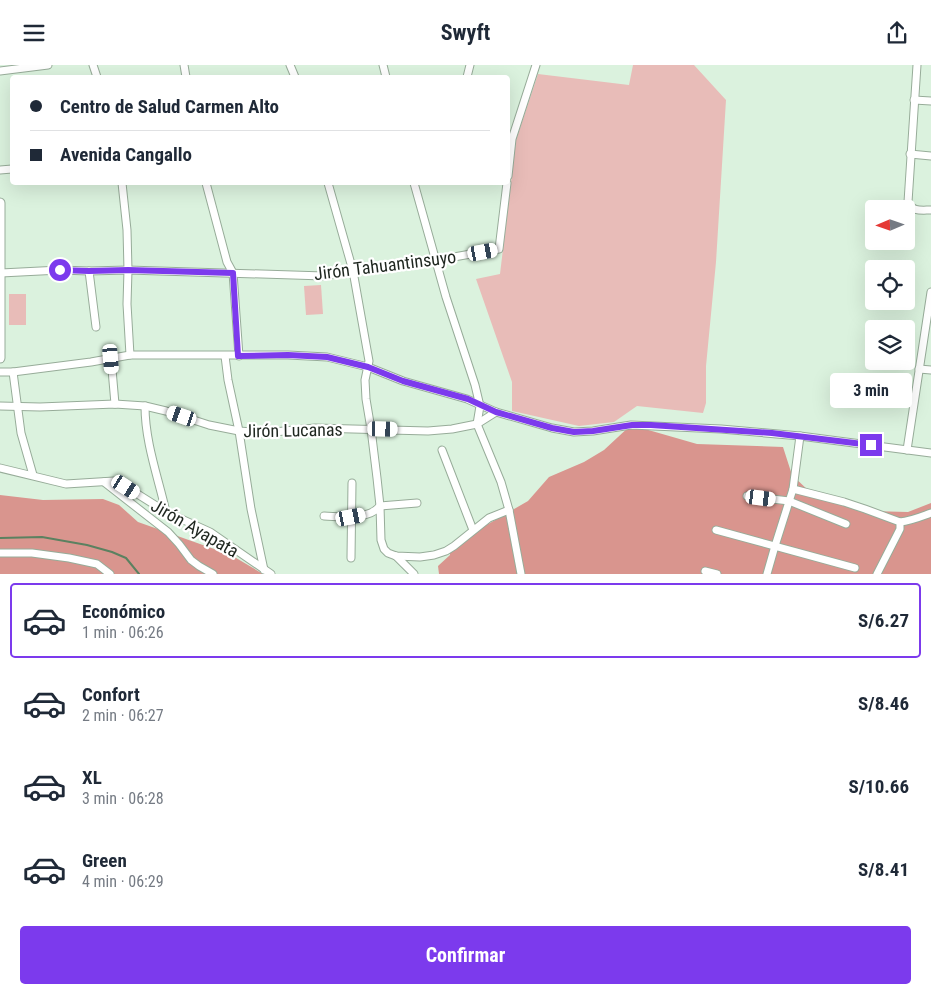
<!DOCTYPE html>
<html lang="es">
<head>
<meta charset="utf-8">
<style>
	body { margin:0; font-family:"Roboto Condensed",sans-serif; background:#f6f6f7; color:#1f2937; height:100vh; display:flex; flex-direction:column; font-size:19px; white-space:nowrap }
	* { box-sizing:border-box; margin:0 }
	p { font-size:16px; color:#747a83 }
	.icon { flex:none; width:28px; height:28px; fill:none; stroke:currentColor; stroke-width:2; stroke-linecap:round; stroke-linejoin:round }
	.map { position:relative; height:509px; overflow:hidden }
	.sheet { display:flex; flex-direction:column; background:#fff; flex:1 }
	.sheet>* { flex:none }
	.guide { position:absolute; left:10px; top:10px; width:500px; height:110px; border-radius:5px; box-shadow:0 5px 20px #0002; display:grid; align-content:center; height:110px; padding:0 20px; background:#fff }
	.needle { width:32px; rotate:268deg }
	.fabs { position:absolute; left:865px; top:135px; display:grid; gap:10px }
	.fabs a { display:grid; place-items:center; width:50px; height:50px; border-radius:5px; background:#fff; box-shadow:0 5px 20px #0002; font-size:25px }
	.end { position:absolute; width:22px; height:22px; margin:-11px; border:6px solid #7c3aed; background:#fff; box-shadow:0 0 0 2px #fff }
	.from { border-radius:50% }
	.bubble { position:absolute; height:35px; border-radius:5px; background:#fff; box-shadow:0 5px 20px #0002; font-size:16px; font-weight:700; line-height:35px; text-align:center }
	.car { position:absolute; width:15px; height:30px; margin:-15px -8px; border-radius:6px; box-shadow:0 0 4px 1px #0007; background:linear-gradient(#fff 24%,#345 0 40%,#fff 0 76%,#345 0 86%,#fff 0) }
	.guide b { display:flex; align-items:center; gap:18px; height:48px; font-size:19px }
	.guide b+b { border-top:1px solid #e0e1e3 }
	.guide i { width:12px; height:12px; background:#1f2937 }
	ul { padding:9px 0 0; list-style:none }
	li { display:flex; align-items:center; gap:15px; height:75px; margin:0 10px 8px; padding:0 10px; border:2px solid transparent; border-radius:5px }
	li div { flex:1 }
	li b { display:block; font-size:19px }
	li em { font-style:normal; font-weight:700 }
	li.selected { border-color:#7c3aed }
	li>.icon { width:45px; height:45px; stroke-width:1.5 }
	.primary-button { display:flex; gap:10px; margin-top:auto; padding:10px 20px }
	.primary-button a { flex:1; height:58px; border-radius:5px; background:#7c3aed; color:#fff; font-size:20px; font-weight:700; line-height:58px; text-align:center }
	header { display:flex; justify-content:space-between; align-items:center; height:65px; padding:0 20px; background:#fff; font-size:22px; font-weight:700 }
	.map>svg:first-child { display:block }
	.green { fill:#e8bcb8 }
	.forest { fill:#d9958e }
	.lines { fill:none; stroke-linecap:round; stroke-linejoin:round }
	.stream { stroke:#5b8160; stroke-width:2 }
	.minor-casing { stroke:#97ac99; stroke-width:9 }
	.tertiary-casing { stroke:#97ac99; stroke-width:11 }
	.minor { stroke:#fff; stroke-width:7 }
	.tertiary { stroke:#fff; stroke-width:9 }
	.route { stroke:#7c3aed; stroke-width:6 }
	.labels { text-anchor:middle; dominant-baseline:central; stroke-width:4.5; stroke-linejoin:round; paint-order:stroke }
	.street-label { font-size:18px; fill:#1e261f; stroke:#fff }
</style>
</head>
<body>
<header><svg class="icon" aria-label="menu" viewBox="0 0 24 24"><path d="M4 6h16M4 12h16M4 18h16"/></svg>Swyft<svg class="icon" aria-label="share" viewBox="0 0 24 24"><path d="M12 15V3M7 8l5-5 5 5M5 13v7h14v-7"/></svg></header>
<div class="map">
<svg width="931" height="509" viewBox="0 0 931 509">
	<rect width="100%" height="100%" fill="#dbf2de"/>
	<g class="green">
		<path d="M 633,0 L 694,0 L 726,35 L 716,197 L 706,301 L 706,338 L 703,348 L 637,341 L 614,357 L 579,361 L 512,346 L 512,317 L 476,214 L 500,209 L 516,75 L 538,9 L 629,20 Z"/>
		<path d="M 321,220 L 323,249 L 306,250 L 304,221 Z"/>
		<rect x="9" y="229" width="17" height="31"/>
	</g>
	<g class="forest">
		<path d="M 631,360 L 697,379 L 783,382 L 792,410 L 810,427 L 870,446 L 908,447 L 931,438 L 931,509 L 439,509 L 438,501 L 450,490 L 450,481 L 528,436 L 549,412 L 584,397 L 604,385 Z"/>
		<path d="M 0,430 L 43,435 L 103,434 L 119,440 L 138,457 L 231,490 L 263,509 L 0,509 Z"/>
	</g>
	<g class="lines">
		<path class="stream" d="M 0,473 L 42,472 L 87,480 L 112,487 L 126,493 L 139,509"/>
		<g class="minor-casing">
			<g id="minor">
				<path d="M 93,0 L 97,12"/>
				<path d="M 184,0 L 186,12"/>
				<path d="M 290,0 L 295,12"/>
				<path d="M 383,0 L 386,12"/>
				<path d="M 917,0 L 908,137 C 912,147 921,145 931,145"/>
				<path d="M 0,6 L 48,0"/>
				<path d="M 467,12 L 470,0"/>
				<path d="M 914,35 L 931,36"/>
				<path d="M 910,89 L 931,91"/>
				<path d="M 0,105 L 12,104"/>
				<path d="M 508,111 L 512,74 L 536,0"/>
				<path d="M 122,118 L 127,165 L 128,205 L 127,239 L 130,290"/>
				<path d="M 206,118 L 227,197 L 233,208 L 239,291"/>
				<path d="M 328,118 L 353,206 L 369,296 L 365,315 L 366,334 L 371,364 L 377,413 L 380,441 L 381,475 L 384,484 L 388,488 L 396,491 L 420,492 L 434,490 L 446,486 L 454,481 L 489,453 L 509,445"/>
				<path d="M 414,118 L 446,232 L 475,320 L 480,341 L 477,359 L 501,417 L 509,445 L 521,509"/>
				<path d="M 89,206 L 96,262"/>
				<path d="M 1,208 L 60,205 L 89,206 L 128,205 L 324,211 L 353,206 L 437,195 L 499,184 L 507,118"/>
				<path d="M 225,291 L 228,315 L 239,366 L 251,444 L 264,505"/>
				<path d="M 111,293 L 115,339"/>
				<path d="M 919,304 L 931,305"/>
				<path d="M 0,307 L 13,307 L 91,297 L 130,290 L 288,290 L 327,292 L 368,302 L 403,316 L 467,334 L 496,347 L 552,363 L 574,367 L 593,366 L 631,360 L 721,364 L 800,371 L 931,388"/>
				<path d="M 13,307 L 21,368 L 33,410"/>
				<path d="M 0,341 L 40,342 L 115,339 L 145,341 L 166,346 L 209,360 L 239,366 L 264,368 L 315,363 L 428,366 L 452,364 L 477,359 L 496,347"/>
				<path d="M 145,341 C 145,377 158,412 166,447"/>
				<path d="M 442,385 L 473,465"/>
				<path d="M 907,385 L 931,227"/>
				<path d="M 0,403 L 66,419 L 114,416 L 120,418 L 166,447 L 210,467 L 271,509"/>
				<path d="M 104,417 L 168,467 L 179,479 L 191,495 L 199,501 L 213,509"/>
				<path d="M 793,424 L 844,437 L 865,444 L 900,457 L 900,464 L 898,468 L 877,509"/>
				<path d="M 747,431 L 789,436 L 846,459"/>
				<path d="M 324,451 C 341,452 369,455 380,441 L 417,438"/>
				<path d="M 900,457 C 911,456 920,452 931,448"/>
				<path d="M 716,465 L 855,503"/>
				<path d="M 0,488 L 32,488 L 69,493 L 97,499 L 110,509"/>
				<path d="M 396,491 L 414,509"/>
				<path d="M 351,493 L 352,418"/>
				<path d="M 705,506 L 717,509"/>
				<path d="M 767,509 L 775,481 L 793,424 L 800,371"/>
			</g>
		</g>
		<g class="tertiary-casing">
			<path id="tertiary" d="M 0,138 L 0,293"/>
		</g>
		<use href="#minor" class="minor"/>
		<use href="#tertiary" class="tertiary"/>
	</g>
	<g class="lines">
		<path class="route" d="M 60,205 L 89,206 L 128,205 L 233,208 L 238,291 L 288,290 L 327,292 L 368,302 L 403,316 L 468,334 L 496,347 L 552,363 L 574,367 L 593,366 L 632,360 L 651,360 L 772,368 L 871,380"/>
	</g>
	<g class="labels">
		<g class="street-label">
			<text transform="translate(385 200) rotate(-7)">Jirón Tahuantinsuyo</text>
			<text transform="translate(293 365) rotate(-1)">Jirón Lucanas</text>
			<text transform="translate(195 463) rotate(30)">Jirón Ayapata</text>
		</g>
	</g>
</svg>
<div class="fabs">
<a><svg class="needle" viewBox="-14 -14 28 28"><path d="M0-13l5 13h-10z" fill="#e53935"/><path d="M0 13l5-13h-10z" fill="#747a83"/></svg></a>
<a><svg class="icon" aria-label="locate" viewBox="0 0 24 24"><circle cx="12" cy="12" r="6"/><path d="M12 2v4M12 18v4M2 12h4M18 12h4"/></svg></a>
<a><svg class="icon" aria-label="layers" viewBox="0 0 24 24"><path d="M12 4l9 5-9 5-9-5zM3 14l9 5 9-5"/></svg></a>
</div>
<i class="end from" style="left:60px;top:205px"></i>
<i class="end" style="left:871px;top:380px"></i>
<div class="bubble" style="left:830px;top:308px;width:82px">3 min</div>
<i class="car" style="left:483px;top:187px;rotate:80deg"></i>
<i class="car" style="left:111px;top:294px;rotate:175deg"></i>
<i class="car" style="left:182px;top:351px;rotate:289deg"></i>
<i class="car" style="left:383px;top:364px;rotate:91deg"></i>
<i class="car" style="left:126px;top:422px;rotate:123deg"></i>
<i class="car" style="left:761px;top:433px;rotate:97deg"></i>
<i class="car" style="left:351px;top:452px;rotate:79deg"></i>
<div class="guide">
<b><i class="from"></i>Centro de Salud Carmen Alto</b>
<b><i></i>Avenida Cangallo</b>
</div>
</div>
<section class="sheet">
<ul>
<li class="selected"><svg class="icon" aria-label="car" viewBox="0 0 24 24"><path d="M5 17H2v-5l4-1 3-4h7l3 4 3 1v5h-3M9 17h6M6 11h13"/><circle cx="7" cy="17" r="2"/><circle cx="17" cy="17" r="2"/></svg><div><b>Económico</b><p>1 min · 06:26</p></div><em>S/6.27</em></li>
<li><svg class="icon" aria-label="car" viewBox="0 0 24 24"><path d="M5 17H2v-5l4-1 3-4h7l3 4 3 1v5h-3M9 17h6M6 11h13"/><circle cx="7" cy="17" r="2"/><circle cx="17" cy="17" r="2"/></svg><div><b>Confort</b><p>2 min · 06:27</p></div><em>S/8.46</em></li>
<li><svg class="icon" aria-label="car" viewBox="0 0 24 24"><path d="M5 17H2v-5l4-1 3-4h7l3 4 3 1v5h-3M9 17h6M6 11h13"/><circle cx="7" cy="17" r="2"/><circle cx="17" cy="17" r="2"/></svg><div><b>XL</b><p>3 min · 06:28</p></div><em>S/10.66</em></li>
<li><svg class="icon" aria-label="car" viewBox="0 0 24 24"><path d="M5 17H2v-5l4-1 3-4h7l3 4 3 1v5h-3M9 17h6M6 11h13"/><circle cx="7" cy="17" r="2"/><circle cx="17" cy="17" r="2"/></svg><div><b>Green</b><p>4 min · 06:29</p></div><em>S/8.41</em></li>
</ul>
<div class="primary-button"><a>Confirmar</a></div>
</section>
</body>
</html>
